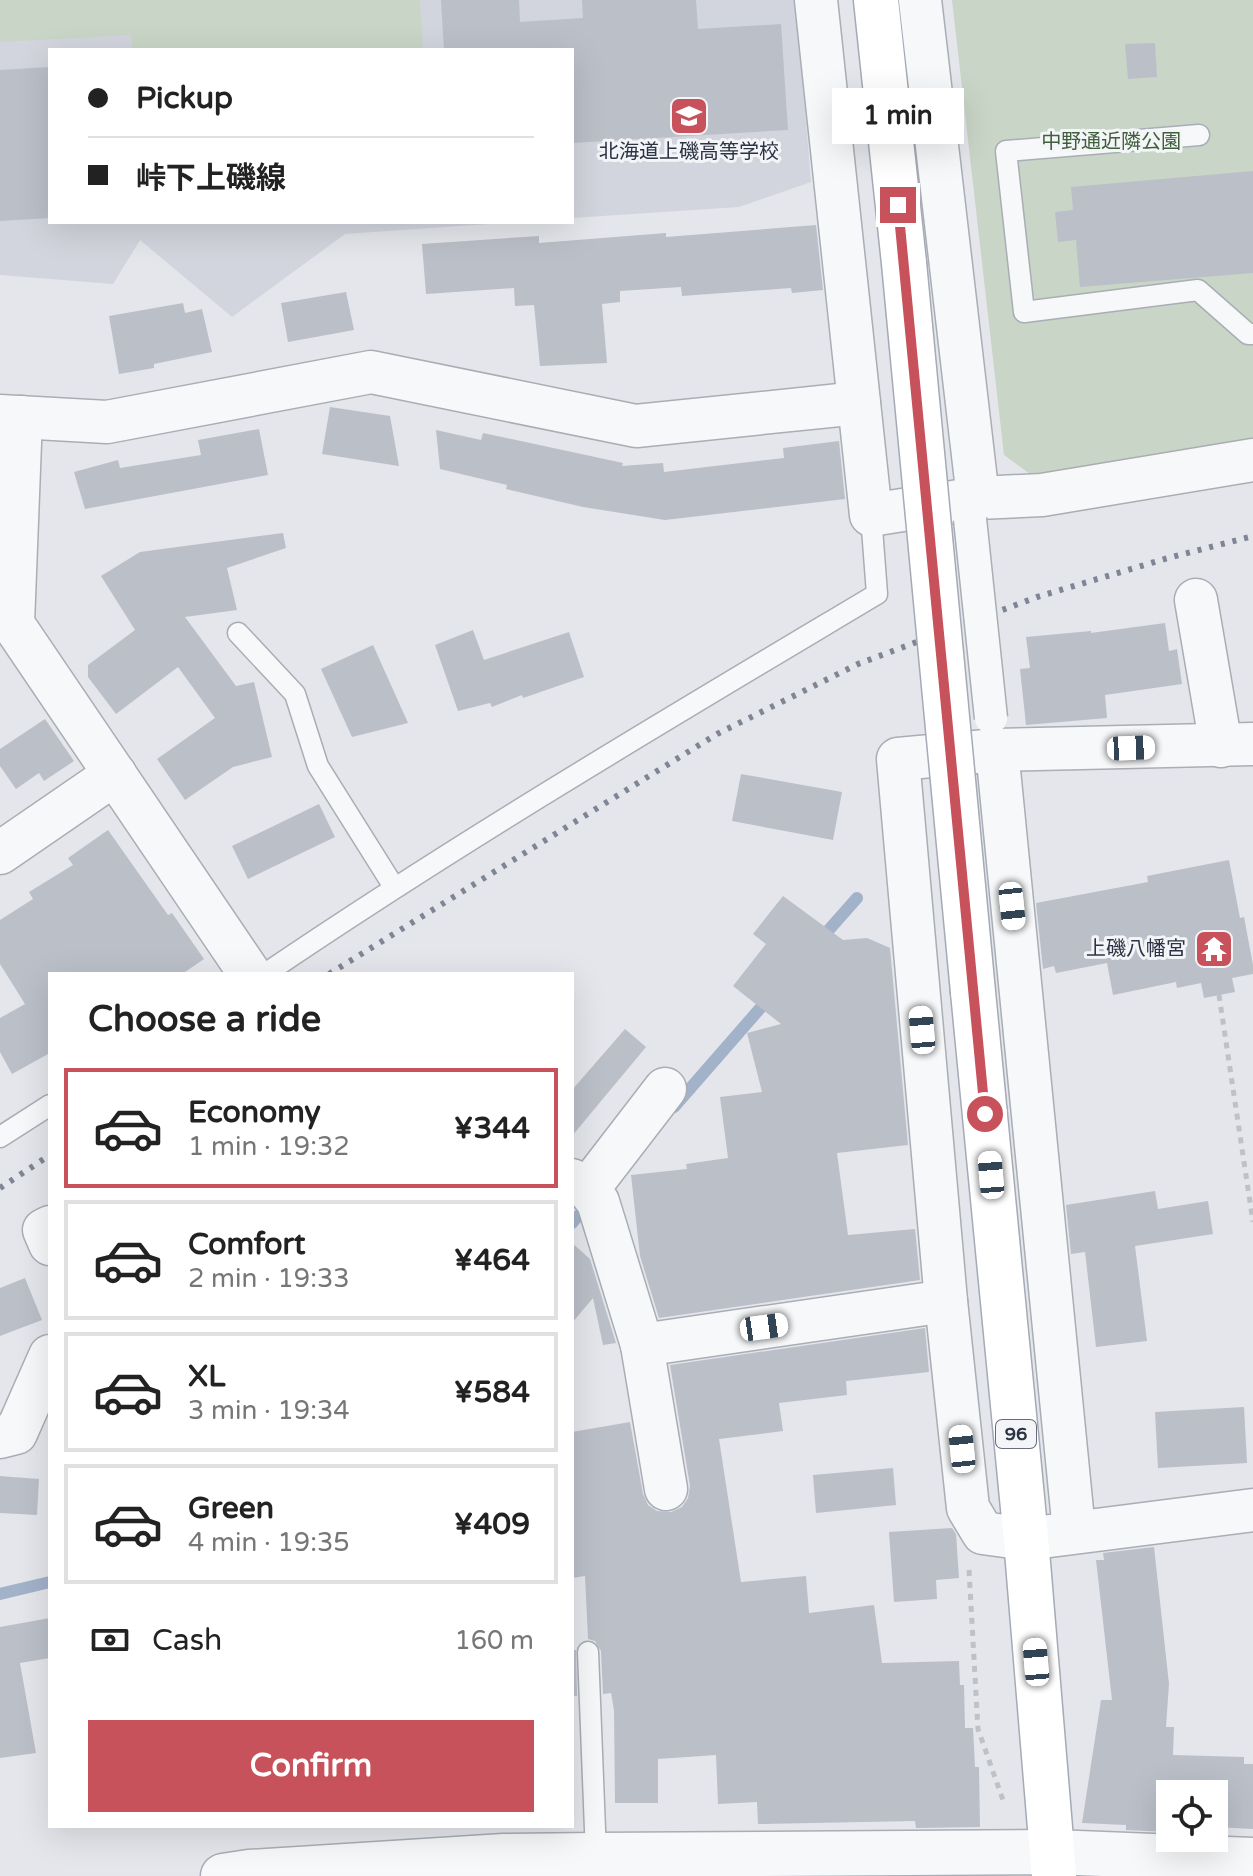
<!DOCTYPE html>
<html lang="en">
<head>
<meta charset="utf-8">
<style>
	body { margin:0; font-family:"Varela Round","Noto Sans JP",sans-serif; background:#f6f6f6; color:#222; height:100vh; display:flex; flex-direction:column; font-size:30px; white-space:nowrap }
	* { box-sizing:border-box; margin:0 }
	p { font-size:26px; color:#767676 }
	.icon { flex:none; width:44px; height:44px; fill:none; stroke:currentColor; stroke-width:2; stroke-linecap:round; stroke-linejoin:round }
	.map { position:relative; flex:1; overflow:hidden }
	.drawer { position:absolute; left:48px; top:972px; width:526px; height:856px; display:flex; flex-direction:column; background:#fff; border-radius:0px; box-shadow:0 8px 32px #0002 }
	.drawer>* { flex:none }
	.banner { position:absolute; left:48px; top:48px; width:526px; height:176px; border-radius:0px; box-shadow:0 8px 32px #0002; display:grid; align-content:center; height:176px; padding:0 40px; background:#fff }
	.tools { position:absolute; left:1156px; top:1780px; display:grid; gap:16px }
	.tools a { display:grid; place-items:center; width:72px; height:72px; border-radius:0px; background:#fff; box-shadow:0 8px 32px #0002; font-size:40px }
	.end { position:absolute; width:36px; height:36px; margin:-18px; border:10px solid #c8525c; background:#fff; box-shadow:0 0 0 4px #fff }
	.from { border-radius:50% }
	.bubble { position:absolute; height:56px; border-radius:0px; background:#fff; box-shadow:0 8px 32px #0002; font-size:26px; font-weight:700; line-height:56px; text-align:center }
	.car { position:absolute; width:24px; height:48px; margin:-24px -12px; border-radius:10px; box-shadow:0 0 6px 2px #0007; background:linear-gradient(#fff 24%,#345 0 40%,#fff 0 76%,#345 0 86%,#fff 0) }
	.banner b { display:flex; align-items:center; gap:28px; height:76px; font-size:30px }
	.banner b+b { border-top:2px solid #e0e0e0 }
	.banner i { width:20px; height:20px; background:#222 }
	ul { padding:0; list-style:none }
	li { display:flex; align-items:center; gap:24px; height:120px; margin:0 16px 12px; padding:0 24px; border:4px solid #e0e0e0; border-radius:0px }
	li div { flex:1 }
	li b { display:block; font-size:30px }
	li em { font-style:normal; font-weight:700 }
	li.current { border-color:#c8525c }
	li>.icon { width:72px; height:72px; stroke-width:1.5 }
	h2 { padding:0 40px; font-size:36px; line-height:96px }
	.pay { display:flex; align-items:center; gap:20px; height:88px; padding:0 40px; font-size:30px }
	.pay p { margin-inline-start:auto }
	.primary-button { display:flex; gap:16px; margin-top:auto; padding:16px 40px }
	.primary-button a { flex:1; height:92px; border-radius:0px; background:#c8525c; color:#fff; font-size:32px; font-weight:700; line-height:92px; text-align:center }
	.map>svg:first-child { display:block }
	.built { fill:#d2d5dd }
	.green { fill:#c9d5c6 }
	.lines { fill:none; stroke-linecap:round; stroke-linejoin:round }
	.stream { stroke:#a2b2c9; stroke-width:12 }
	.building { fill:#bbbfc8 }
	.service-casing { stroke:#a9adb5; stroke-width:23 }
	.minor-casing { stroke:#a9adb5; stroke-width:45 }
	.tertiary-casing { stroke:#a9adb5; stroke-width:47 }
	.primary-casing { stroke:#a4aab6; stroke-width:47 }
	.path { stroke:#bec1c6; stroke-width:5; stroke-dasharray:6 6; stroke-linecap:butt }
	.service { stroke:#f7f8f9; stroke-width:20 }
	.minor { stroke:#f7f8f9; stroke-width:42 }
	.tertiary { stroke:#f7f8f9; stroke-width:44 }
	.primary { stroke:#fff; stroke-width:44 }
	.rail { stroke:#7e8594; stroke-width:6; stroke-dasharray:4 8; stroke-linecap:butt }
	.pedestrian-bridge-casing { stroke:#a9adb5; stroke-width:35; stroke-linecap:butt }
	.primary-bridge-casing { stroke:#a4aab6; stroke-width:47; stroke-linecap:butt }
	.pedestrian-bridge { stroke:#f7f8f9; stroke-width:32 }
	.primary-bridge { stroke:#fff; stroke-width:44 }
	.route { stroke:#c8525c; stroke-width:10 }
	.labels { text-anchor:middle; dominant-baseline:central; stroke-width:6; stroke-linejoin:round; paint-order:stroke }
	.shield { fill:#f4f5f8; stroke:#686d79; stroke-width:2 }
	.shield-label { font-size:18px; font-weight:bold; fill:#2c3343 }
	.park-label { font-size:20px; fill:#3f5e3a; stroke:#f4f5f8 }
	.poi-label { font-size:20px; fill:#2c3343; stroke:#f4f5f8 }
</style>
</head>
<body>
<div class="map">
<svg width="1253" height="1876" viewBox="0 0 1253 1876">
	<rect width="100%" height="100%" fill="#e4e6eb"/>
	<path class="built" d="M 0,0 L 796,0 L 811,182 L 739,207 L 572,218 L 572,50 L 50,50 L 50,222 L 518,222 L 345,234 L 232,317 L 140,240 L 113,284 L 0,275 Z"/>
	<g class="green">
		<path d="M 0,0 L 420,0 L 423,50 L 133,50 L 131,35 L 0,42 Z"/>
		<path d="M 952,0 L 1253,0 L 1253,440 L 1034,477 L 1004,455 Z"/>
	</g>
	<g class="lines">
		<g class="stream">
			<path d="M 819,941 L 857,898"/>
			<path d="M 674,1107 L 770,997"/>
			<path d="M 572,1223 L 578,1216"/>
			<path d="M 0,1594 L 50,1582"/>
		</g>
	</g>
	<g class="building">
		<path d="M 441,0 L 519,0 L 520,22 L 583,18 L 582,0 L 696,0 L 698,29 L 781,24 L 788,130 L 572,143 L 572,50 L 444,50 Z"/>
		<path d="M 1155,43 L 1157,77 L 1128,79 L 1125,44 Z"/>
		<path d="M 50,67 L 50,218 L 0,221 L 0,70 Z"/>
		<path d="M 1253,171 L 1253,273 L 1080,287 L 1076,240 L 1058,242 L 1055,212 L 1073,210 L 1071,187 Z"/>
		<path d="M 816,225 L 823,290 L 792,293 L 791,288 L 682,296 L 681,287 L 620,291 L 620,302 L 602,304 L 607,363 L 540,366 L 534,305 L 515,306 L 514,288 L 426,294 L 422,244 L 539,236 L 539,243 L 666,233 L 666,237 Z"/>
		<path d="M 346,292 L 354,330 L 288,342 L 281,303 Z"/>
		<path d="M 183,303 L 185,313 L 202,309 L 212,352 L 154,364 L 154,368 L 119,374 L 109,316 Z"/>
		<path d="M 330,407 L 390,416 L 399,466 L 322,454 Z"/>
		<path d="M 259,429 L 268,475 L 85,509 L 74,472 L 118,460 L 120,468 L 201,455 L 198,440 Z"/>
		<path d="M 436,430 L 481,440 L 483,433 L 623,463 L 622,466 L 663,463 L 664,472 L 784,458 L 783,448 L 839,441 L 845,499 L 665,520 L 583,507 L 506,489 L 507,485 L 440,469 Z"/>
		<path d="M 283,533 L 286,548 L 227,568 L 237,610 L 185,617 L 236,686 L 254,682 L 272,757 L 233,767 L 185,800 L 157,759 L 215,718 L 178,667 L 116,714 L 88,677 L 88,665 L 135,630 L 101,576 L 140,552 Z"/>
		<path d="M 1165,623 L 1169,651 L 1177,649 L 1182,684 L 1105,695 L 1107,718 L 1026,725 L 1020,669 L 1030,668 L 1026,637 L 1091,631 L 1091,633 Z"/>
		<path d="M 473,630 L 484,660 L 569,632 L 584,677 L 523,698 L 522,695 L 492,707 L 490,703 L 458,711 L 435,645 Z"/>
		<path d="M 373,645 L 408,723 L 352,737 L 321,669 Z"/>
		<path d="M 45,719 L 74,761 L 44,781 L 39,773 L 16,789 L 0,766 L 0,749 Z"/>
		<path d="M 741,774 L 842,792 L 833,840 L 732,821 Z"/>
		<path d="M 319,804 L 335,837 L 248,879 L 232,846 Z"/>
		<path d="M 108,830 L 168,915 L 172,913 L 204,959 L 182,974 L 50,974 L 50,1053 L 12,1074 L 0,1052 L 0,1018 L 25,1004 L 0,964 L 0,920 L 33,899 L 29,892 L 73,865 L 68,858 Z"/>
		<path d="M 1229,860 L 1240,918 L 1244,917 L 1253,965 L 1253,974 L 1232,978 L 1235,992 L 1204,998 L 1201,983 L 1177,988 L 1176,982 L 1113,995 L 1107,963 L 1056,973 L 1054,966 L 1043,969 L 1036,903 L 1148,882 L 1147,876 Z"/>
		<path d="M 783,896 L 843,940 L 867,938 L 890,948 L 908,1145 L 837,1153 L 848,1235 L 915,1229 L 920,1280 L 659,1318 L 640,1256 L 631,1175 L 687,1169 L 686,1164 L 728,1158 L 720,1097 L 762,1092 L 747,1033 L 781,1024 L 733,986 L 766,944 L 753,934 Z"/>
		<path d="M 625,1029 L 646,1047 L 572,1136 L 572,1090 Z"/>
		<path d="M 1155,1191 L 1158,1209 L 1208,1201 L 1213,1234 L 1135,1246 L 1147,1341 L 1096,1347 L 1085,1252 L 1071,1254 L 1066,1205 Z"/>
		<path d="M 572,1243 L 590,1259 L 616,1343 L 603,1345 L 593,1298 L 572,1323 Z"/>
		<path d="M 25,1278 L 42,1320 L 0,1336 L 0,1288 Z"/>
		<path d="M 925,1328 L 929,1372 L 846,1381 L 847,1395 L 779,1403 L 783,1431 L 719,1439 L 741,1582 L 806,1576 L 809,1613 L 874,1605 L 882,1663 L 959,1661 L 960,1685 L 964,1685 L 965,1728 L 973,1728 L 975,1767 L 979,1767 L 980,1827 L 916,1828 L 915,1821 L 758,1824 L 757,1802 L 718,1804 L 716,1755 L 658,1759 L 658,1803 L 615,1803 L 614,1710 L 611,1693 L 603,1694 L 601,1651 L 595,1641 L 588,1639 L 585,1576 L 572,1578 L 572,1432 L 630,1422 L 643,1494 L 648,1505 L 657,1511 L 671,1512 L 682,1507 L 688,1498 L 690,1486 L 670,1365 Z"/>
		<path d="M 1244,1407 L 1247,1463 L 1158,1468 L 1155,1412 Z"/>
		<path d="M 893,1468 L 896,1505 L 816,1513 L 813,1475 Z"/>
		<path d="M 0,1476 L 39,1479 L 37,1515 L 0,1513 Z"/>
		<path d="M 952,1528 L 956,1534 L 959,1578 L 936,1580 L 937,1599 L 894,1602 L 889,1532 Z"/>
		<path d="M 1154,1547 L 1169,1684 L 1166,1727 L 1174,1727 L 1173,1755 L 1244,1757 L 1244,1764 L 1253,1764 L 1253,1829 L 1214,1827 L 1214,1794 L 1170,1794 L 1170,1832 L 1126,1830 L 1126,1825 L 1082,1823 L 1101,1700 L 1112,1700 L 1096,1560 L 1104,1560 L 1103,1553 Z"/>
		<path d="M 50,1618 L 50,1658 L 20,1663 L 36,1753 L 0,1758 L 0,1627 Z"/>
		<path d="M 572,1650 L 576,1650 L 577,1696 L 572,1696 Z"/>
	</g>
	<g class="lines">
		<g class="service-casing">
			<g id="service">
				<path d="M 1199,135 L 1006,151 L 1024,312 L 1198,290 L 1248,334 L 1253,334"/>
				<path d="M 238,633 L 295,694 L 318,766 L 394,887"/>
				<path d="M 265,974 C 464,839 671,717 877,594 L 871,515"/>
				<path d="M 0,1137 L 50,1105"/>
				<path d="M 588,1652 L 596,1855"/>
			</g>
		</g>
		<g class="minor-casing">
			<g id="minor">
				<path d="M 816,0 L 871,515 L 978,498 L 1042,495 L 1253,460"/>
				<path d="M 920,0 L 978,498"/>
				<path d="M 0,416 L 107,422 L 371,372 L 636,426 L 859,403"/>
				<path d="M 21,417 L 13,624 L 250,974"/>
				<path d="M 1196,600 L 1221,746"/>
				<path d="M 997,750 L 1253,744"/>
				<path d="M 0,853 L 115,774"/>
				<path d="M 572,1180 L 588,1189 L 598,1202 L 642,1345 L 946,1301"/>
				<path d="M 588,1189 L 665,1089"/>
				<path d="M 50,1227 L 44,1230 L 50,1244"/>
				<path d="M 642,1345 L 666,1489"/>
				<path d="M 0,1437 L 16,1433 L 50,1356"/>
				<path d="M 1074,1531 L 997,750 L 898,759 L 946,1301 L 968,1508 L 983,1533 L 1026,1539 L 1253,1510"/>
			</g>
		</g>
		<g class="tertiary-casing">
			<path id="tertiary" d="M 223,1876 L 249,1872 L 504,1856 L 596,1855 L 1053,1852 L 1253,1860"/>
		</g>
		<g class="primary-casing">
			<g id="primary">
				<path d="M 876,0 L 904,263"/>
				<path d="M 973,992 L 1026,1539 L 1054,1876"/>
			</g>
		</g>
		<g class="path">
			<path d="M 1219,995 L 1253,1222"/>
			<path d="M 969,1570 L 978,1729 L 1004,1803"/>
		</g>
		<use href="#service" class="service"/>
		<use href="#minor" class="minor"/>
		<use href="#tertiary" class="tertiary"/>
		<use href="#primary" class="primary"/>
		<g class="rail">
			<path d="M 329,974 L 717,734 L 858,664 L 1037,597 L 1168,558 L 1253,536"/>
			<path d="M 0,1188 L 50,1155"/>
		</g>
		<g class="pedestrian-bridge-casing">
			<path id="pedestrian-bridge" d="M 970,519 L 991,718"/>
		</g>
		<g class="primary-bridge-casing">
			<path id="primary-bridge" d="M 904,263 L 973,992"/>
		</g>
		<use href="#pedestrian-bridge" class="pedestrian-bridge"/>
		<use href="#primary-bridge" class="primary-bridge"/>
	</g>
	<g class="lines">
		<path class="route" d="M 898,205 L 985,1114"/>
	</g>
	<defs>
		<g id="school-square" transform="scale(2)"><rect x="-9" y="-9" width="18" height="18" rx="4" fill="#c8525c" stroke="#f4f5f8"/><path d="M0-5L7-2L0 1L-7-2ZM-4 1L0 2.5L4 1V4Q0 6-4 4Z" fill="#fff"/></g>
		<g id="temple-square" transform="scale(2)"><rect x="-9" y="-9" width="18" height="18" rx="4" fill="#c8525c" stroke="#f4f5f8"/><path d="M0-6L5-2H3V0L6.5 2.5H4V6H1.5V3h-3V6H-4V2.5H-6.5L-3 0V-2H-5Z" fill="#fff"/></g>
	</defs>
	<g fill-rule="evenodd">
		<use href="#school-square" x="689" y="116"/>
		<use href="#temple-square" x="1214" y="949"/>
	</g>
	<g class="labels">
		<rect class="shield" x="996" y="1420" width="40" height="28" rx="6"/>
		<g class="shield-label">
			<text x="1016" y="1434">96</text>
		</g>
		<g class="park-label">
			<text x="1111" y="142">中野通近隣公園</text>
		</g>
		<g class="poi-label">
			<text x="689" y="152">北海道上磯高等学校</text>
			<text x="1186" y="949" text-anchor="end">上磯八幡宮</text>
		</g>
	</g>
</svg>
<div class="tools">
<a><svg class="icon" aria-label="locate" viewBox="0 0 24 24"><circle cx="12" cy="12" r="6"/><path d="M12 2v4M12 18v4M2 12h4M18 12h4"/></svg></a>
</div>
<i class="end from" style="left:985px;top:1114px"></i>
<i class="end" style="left:898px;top:205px"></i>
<div class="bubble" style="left:832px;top:88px;width:132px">1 min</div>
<i class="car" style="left:1131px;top:748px;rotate:88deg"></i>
<i class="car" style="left:1012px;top:906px;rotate:174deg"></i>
<i class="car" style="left:922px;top:1030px;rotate:355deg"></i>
<i class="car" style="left:991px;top:1175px;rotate:355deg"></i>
<i class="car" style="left:764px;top:1327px;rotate:82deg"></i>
<i class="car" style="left:962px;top:1449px;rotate:354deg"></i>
<i class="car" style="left:1036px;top:1662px;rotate:355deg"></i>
<div class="banner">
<b><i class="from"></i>Pickup</b>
<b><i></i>峠下上磯線</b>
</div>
<section class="drawer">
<h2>Choose a ride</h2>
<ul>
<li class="current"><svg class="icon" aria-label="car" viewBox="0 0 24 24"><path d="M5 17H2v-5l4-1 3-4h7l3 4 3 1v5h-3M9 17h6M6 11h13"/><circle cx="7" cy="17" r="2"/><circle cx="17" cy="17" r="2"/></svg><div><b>Economy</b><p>1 min · 19:32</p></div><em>¥344</em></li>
<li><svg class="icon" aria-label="car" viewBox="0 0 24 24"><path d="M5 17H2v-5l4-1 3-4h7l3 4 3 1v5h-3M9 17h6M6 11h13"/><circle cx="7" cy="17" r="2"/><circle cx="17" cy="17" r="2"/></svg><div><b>Comfort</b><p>2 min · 19:33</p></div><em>¥464</em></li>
<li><svg class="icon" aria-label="car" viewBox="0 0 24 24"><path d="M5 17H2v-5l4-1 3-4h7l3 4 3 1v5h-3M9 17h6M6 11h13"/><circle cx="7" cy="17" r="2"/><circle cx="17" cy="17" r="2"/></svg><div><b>XL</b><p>3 min · 19:34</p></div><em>¥584</em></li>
<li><svg class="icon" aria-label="car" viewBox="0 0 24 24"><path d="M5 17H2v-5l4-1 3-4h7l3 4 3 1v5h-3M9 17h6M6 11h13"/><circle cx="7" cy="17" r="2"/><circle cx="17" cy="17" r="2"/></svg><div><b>Green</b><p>4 min · 19:35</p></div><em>¥409</em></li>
</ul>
<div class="pay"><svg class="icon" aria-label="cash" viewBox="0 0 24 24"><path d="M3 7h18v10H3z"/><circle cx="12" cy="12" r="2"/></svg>Cash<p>160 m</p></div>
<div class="primary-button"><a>Confirm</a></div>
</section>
</div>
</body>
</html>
